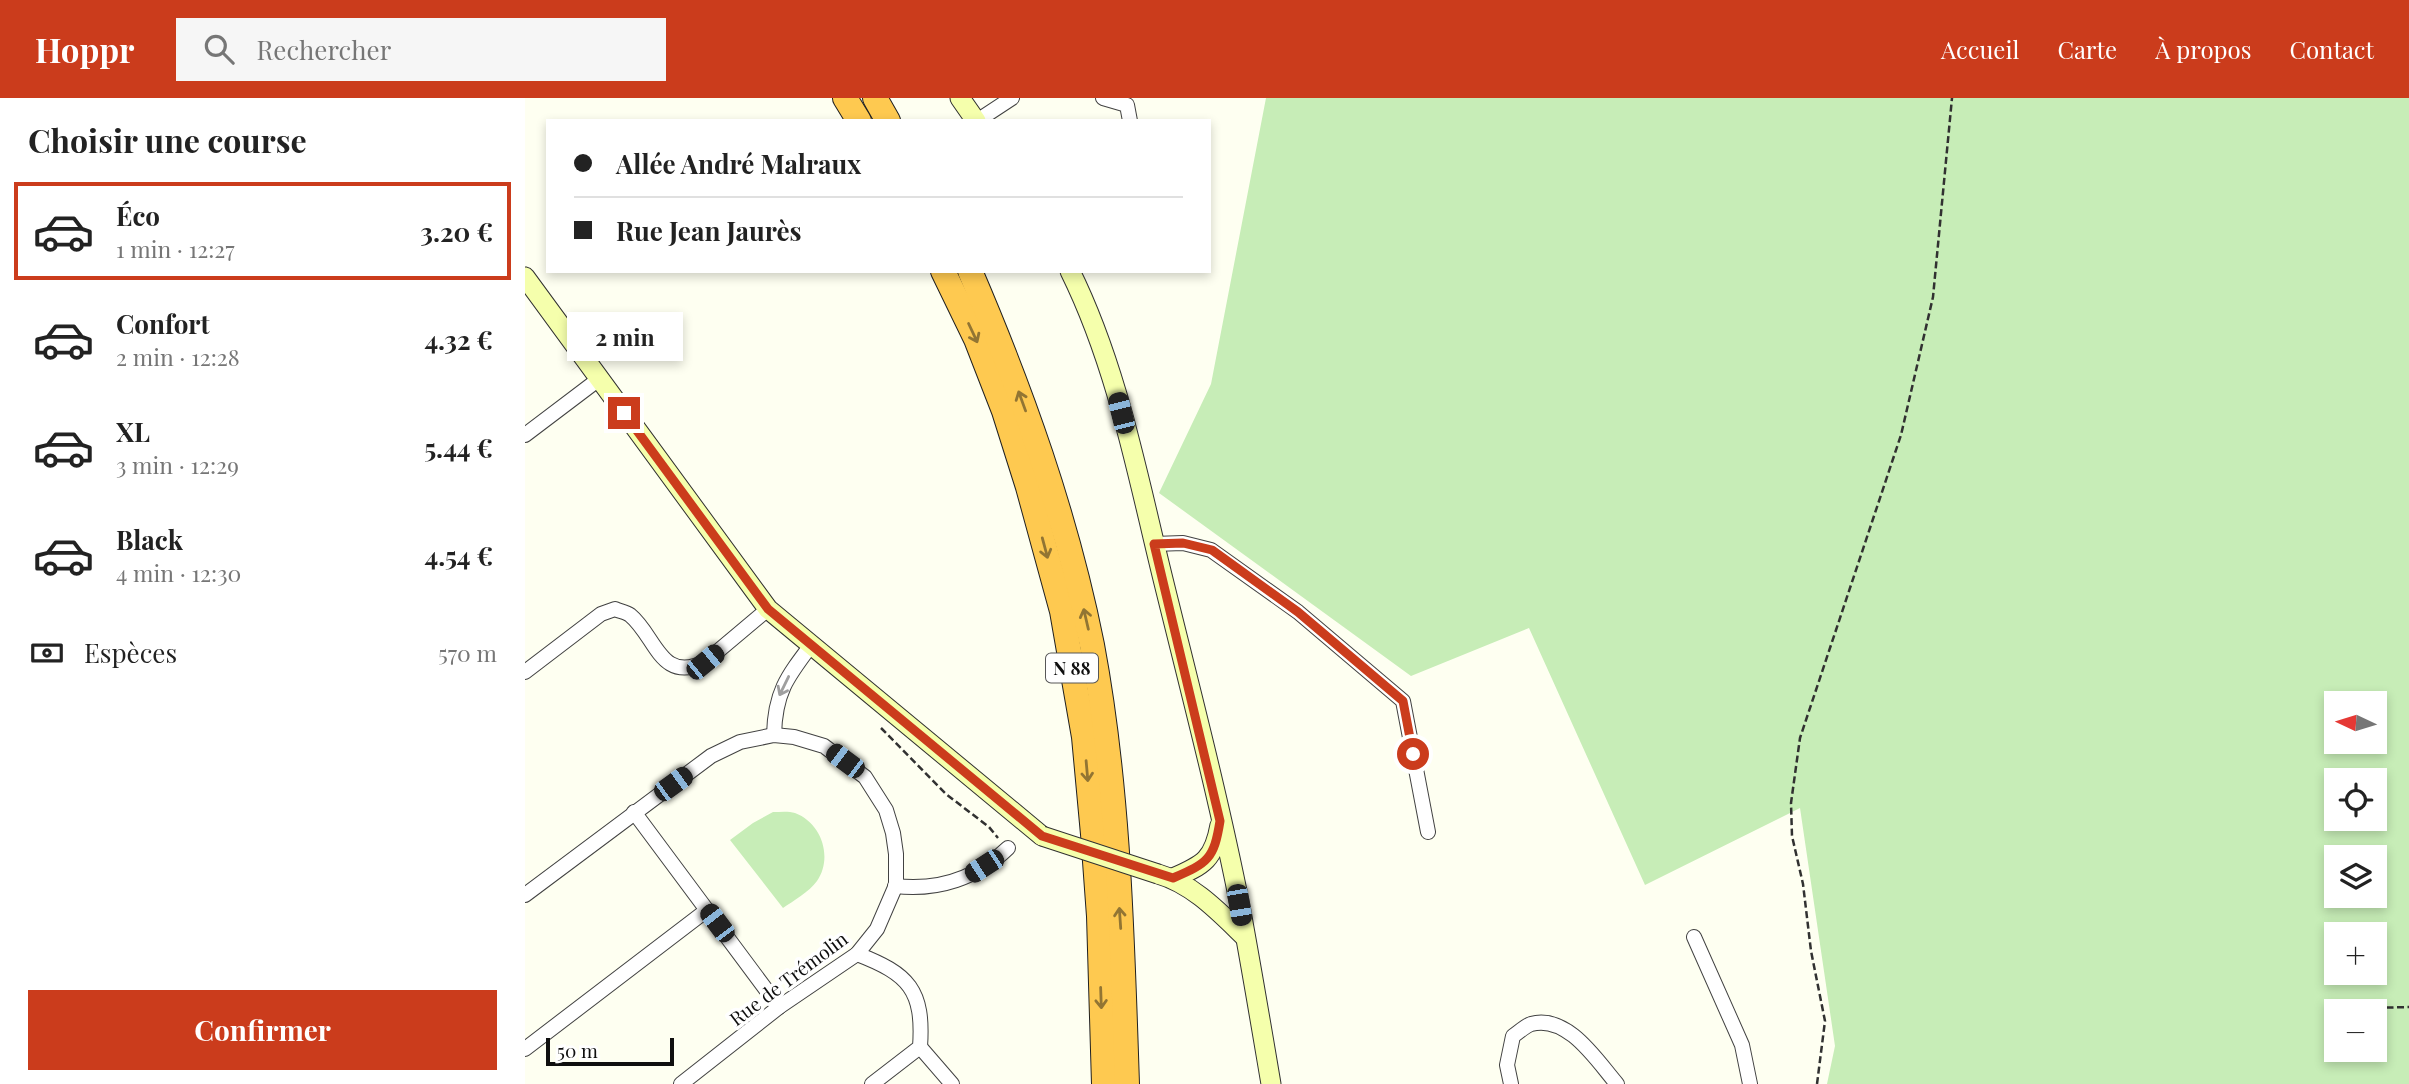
<!DOCTYPE html>
<html lang="fr">
<head>
<meta charset="utf-8">
<style>
	body { margin:0; font-family:"Playfair Display",serif; background:#f6f6f6; color:#222; height:100vh; display:flex; flex-direction:column; font-size:26px; white-space:nowrap }
	* { box-sizing:border-box; margin:0 }
	p { font-size:23px; color:#767676 }
	.icon { flex:none; width:38px; height:38px; fill:none; stroke:currentColor; stroke-width:2; stroke-linecap:round; stroke-linejoin:round }
	.map { position:relative; flex:1; overflow:hidden }
	.details { display:flex; flex-direction:column; background:#fff; width:525px }
	.details>* { flex:none }
	.hud { position:absolute; left:21px; top:21px; width:665px; height:154px; border-radius:0px; box-shadow:0 4px 10px #0003; display:grid; align-content:center; height:154px; padding:0 28px; background:#fff }
	.needle { width:46px; rotate:274deg }
	.fabs { position:absolute; left:1799px; top:593px; display:grid; gap:14px }
	.fabs a { display:grid; place-items:center; width:63px; height:63px; border-radius:0px; background:#fff; box-shadow:0 4px 10px #0003; font-size:35px }
	.scale { position:absolute; left:21px; bottom:18px; width:128px; box-sizing:border-box; padding-left:7px; border:4px solid #0f0f0f; border-top:0; font-size:19px; line-height:24px; white-space:nowrap; color:#0f0f0f; -webkit-text-stroke:5px #fff; paint-order:stroke }
	.end { position:absolute; width:32px; height:32px; margin:-16px; border:9px solid #cb3c1c; background:#fff; box-shadow:0 0 0 4px #fff }
	.from { border-radius:50% }
	.bubble { position:absolute; height:49px; border-radius:0px; background:#fff; box-shadow:0 4px 10px #0003; font-size:23px; font-weight:700; line-height:49px; text-align:center }
	.car { position:absolute; width:21px; height:42px; margin:-21px -10px; border-radius:9px; box-shadow:0 0 5px 2px #0007; background:linear-gradient(#222 24%,#8ab4d8 0 40%,#222 0 76%,#8ab4d8 0 86%,#222 0) }
	.hud b { display:flex; align-items:center; gap:24px; height:66px; font-size:26px }
	.hud b+b { border-top:2px solid #e0e0e0 }
	.hud i { width:18px; height:18px; background:#222 }
	ul { padding:0; list-style:none }
	li { display:flex; align-items:center; gap:21px; height:98px; margin:0 14px 10px; padding:0 14px; border:4px solid transparent; border-radius:0px }
	li div { flex:1 }
	li b { display:block; font-size:26px }
	li em { font-style:normal; font-weight:700 }
	li.on { border-color:#cb3c1c }
	li>.icon { width:63px; height:63px; stroke-width:1.5 }
	h2 { padding:0 28px; font-size:32px; line-height:84px }
	.pay { display:flex; align-items:center; gap:18px; height:77px; padding:0 28px; font-size:26px }
	.pay p { margin-inline-start:auto }
	.button { display:flex; gap:14px; margin-top:auto; padding:14px 28px }
	.button a { flex:1; height:80px; border-radius:0px; background:#cb3c1c; color:#fff; font-size:28px; font-weight:700; line-height:80px; text-align:center }
	header { display:flex; align-items:center; gap:42px; box-sizing:border-box; height:98px; padding:0 35px; background:#cb3c1c; color:#fff }
	header strong { font-size:33px }
	nav { display:flex; gap:38px; margin-inline-start:auto; font-size:24px }
	.search { width:490px; height:63px; background:#f6f6f6; display:flex; align-items:center; gap:18px; box-sizing:border-box; padding:0 24px; border-radius:0px; color:#767676; font-size:26px }
	main { display:flex; flex:1; min-height:0 }
	.map>svg:first-child { display:block }
	.green { fill:#c7edb7; fill-rule:evenodd }
	.lines { fill:none; stroke-linecap:round; stroke-linejoin:round }
	.street-casing { stroke:#424242; stroke-width:16 }
	.secondary-casing { stroke:#313131; stroke-width:21 }
	.highway-casing { stroke:#202020; stroke-width:26 }
	.path { stroke:#313131; stroke-width:2.5; stroke-dasharray:7 3.5; stroke-linecap:butt }
	.street { stroke:#fff; stroke-width:14 }
	.secondary { stroke:#f5ffac; stroke-width:19 }
	.highway { stroke:#fec950; stroke-width:24 }
	.secondary-bridge-casing { stroke:#313131; stroke-width:21; stroke-linecap:butt }
	.secondary-bridge { stroke:#f5ffac; stroke-width:19 }
	.oneway { stroke:#927533 }
	.oneway2 { stroke:#9f9f9f }
	.route { stroke:#cb3c1c; stroke-width:9 }
	.labels { text-anchor:middle; dominant-baseline:central; stroke-width:7; stroke-linejoin:round; paint-order:stroke }
	.shield { fill:#fff; stroke:#575757; stroke-width:2 }
	.shield-label { font-size:18px; font-weight:bold; fill:#0f0f0f }
	.street-label { font-size:19px; fill:#0f0f0f; stroke:#fff }
</style>
</head>
<body>
<header>
<strong>Hoppr</strong>
<div class="search"><svg class="icon" aria-label="search" viewBox="0 0 24 24"><circle cx="10" cy="10" r="6"/><path d="M15 15l6 6"/></svg>Rechercher</div>
<nav><a>Accueil</a><a>Carte</a><a>À propos</a><a>Contact</a></nav>
</header>
<main>
<section class="details">
<h2>Choisir une course</h2>
<ul>
<li class="on"><svg class="icon" aria-label="car" viewBox="0 0 24 24"><path d="M5 17H2v-5l4-1 3-4h7l3 4 3 1v5h-3M9 17h6M6 11h13"/><circle cx="7" cy="17" r="2"/><circle cx="17" cy="17" r="2"/></svg><div><b>Éco</b><p>1 min · 12:27</p></div><em>3.20 €</em></li>
<li><svg class="icon" aria-label="car" viewBox="0 0 24 24"><path d="M5 17H2v-5l4-1 3-4h7l3 4 3 1v5h-3M9 17h6M6 11h13"/><circle cx="7" cy="17" r="2"/><circle cx="17" cy="17" r="2"/></svg><div><b>Confort</b><p>2 min · 12:28</p></div><em>4.32 €</em></li>
<li><svg class="icon" aria-label="car" viewBox="0 0 24 24"><path d="M5 17H2v-5l4-1 3-4h7l3 4 3 1v5h-3M9 17h6M6 11h13"/><circle cx="7" cy="17" r="2"/><circle cx="17" cy="17" r="2"/></svg><div><b>XL</b><p>3 min · 12:29</p></div><em>5.44 €</em></li>
<li><svg class="icon" aria-label="car" viewBox="0 0 24 24"><path d="M5 17H2v-5l4-1 3-4h7l3 4 3 1v5h-3M9 17h6M6 11h13"/><circle cx="7" cy="17" r="2"/><circle cx="17" cy="17" r="2"/></svg><div><b>Black</b><p>4 min · 12:30</p></div><em>4.54 €</em></li>
</ul>
<div class="pay"><svg class="icon" aria-label="cash" viewBox="0 0 24 24"><path d="M3 7h18v10H3z"/><circle cx="12" cy="12" r="2"/></svg>Espèces<p>570 m</p></div>
<div class="button"><a>Confirmer</a></div>
</section>
<div class="map">
<svg width="1884" height="986" viewBox="0 0 1884 986">
	<rect width="100%" height="100%" fill="#fefff1"/>
	<g class="green">
		<path d="M 741,0 L 1884,0 L 1884,986 L 1302,986 L 1310,948 L 1275,710 L 1120,787 L 1004,530 L 886,578 L 634,395 L 686,286 ZM 1811,606 L 1850,606 L 1850,644 L 1811,644 ZM 1811,682 L 1850,682 L 1850,721 L 1811,721 ZM 1811,760 L 1850,760 L 1850,798 L 1811,798 ZM 1811,836 L 1850,836 L 1850,875 L 1811,875 ZM 1811,914 L 1850,914 L 1850,952 L 1811,952 Z"/>
		<path d="M 248,714 C 255,714 264,713 270,715 C 297,725 308,760 292,783 C 284,794 268,803 258,810 L 205,742 L 228,725 Z"/>
	</g>
	<g class="lines">
		<g class="street-casing">
			<g id="street">
				<path d="M 578,0 L 602,7 L 605,23"/>
				<path d="M 452,23 L 487,0"/>
				<path d="M 0,337 L 74,281"/>
				<path d="M 629,446 L 658,445 L 686,452 L 773,514 L 878,603 L 903,734"/>
				<path d="M 0,574 L 76,516 L 90,511 C 94,513 101,514 105,517 C 131,538 135,586 180,564 L 243,511"/>
				<path d="M 249,637 C 250,594 262,579 287,546"/>
				<path d="M 109,714 L 254,909"/>
				<path d="M 370,788 C 413,793 452,780 483,750"/>
				<path d="M 0,797 L 186,658 L 215,644 L 249,637 L 269,639 L 299,648 L 340,679 L 361,712 L 368,735 L 371,756 L 371,787 L 352,831 L 332,856 L 254,909 L 156,986"/>
				<path d="M 1169,839 L 1217,947 L 1225,986"/>
				<path d="M 332,856 C 384,876 399,892 395,949 L 347,986"/>
				<path d="M 395,949 L 427,986"/>
				<path d="M 0,951 L 182,812"/>
				<path d="M 986,986 L 982,967 L 988,938 C 993,935 1000,928 1006,926 C 1043,916 1072,963 1092,986"/>
			</g>
		</g>
		<g class="secondary-casing">
			<g id="secondary">
				<path d="M 435,0 L 451,23"/>
				<path d="M 545,173 C 592,268 612,375 637,477 C 664,587 693,697 715,808 C 726,867 736,927 746,986"/>
				<path d="M 0,179 L 243,511 L 517,738"/>
				<path d="M 633,776 C 668,786 694,814 720,839"/>
				<path d="M 648,780 C 679,767 689,761 695,727"/>
			</g>
		</g>
		<g class="highway-casing">
			<g id="highway">
				<path d="M 320,0 L 334,23"/>
				<path d="M 350,0 L 363,23"/>
				<path d="M 418,173 L 451,241 L 479,313 L 503,389 L 537,513 L 559,639 L 568,736 L 574,818 L 579,986"/>
				<path d="M 445,173 C 497,294 541,417 567,547 C 594,691 597,840 602,986"/>
			</g>
		</g>
		<g class="path">
			<path d="M 356,630 L 421,696 L 464,729 L 473,740"/>
			<path d="M 1820,905 L 1846,910 L 1884,909"/>
			<path d="M 1292,986 L 1300,923 L 1286,853 L 1278,786 L 1267,738 L 1266,705 L 1275,640 L 1376,337 L 1408,199 L 1427,0"/>
		</g>
		<use href="#street" class="street"/>
		<use href="#secondary" class="secondary"/>
		<use href="#highway" class="highway"/>
		<g class="secondary-bridge-casing">
			<path id="secondary-bridge" d="M 517,738 L 633,776"/>
		</g>
		<use href="#secondary-bridge" class="secondary-bridge"/>
	</g>
	<defs><path id="oneway-shaft" d="M-6 0H5M1.5-3L5.5 0L1.5 3" fill="none" stroke-width="1.6" stroke-linecap="round" stroke-linejoin="round" transform="scale(1.75)"/></defs>
	<g class="oneway">
		<use href="#oneway-shaft" transform="translate(448 235) rotate(65)"/>
		<use href="#oneway-shaft" transform="translate(497 303) rotate(-110)"/>
		<use href="#oneway-shaft" transform="translate(520 450) rotate(75)"/>
		<use href="#oneway-shaft" transform="translate(561 521) rotate(-103)"/>
		<use href="#oneway-shaft" transform="translate(562 673) rotate(85)"/>
		<use href="#oneway-shaft" transform="translate(595 820) rotate(-94)"/>
		<use href="#oneway-shaft" transform="translate(576 900) rotate(88)"/>
	</g>
	<use class="oneway2" href="#oneway-shaft" transform="translate(259 588) rotate(116)"/>
	<g class="lines">
		<path class="route" d="M 99,315 L 243,511 L 517,738 L 648,780 C 683,765 689,761 695,723 L 629,446 L 658,445 L 687,452 L 773,514 L 878,603 L 888,656"/>
	</g>
	<g class="labels">
		<rect class="shield" x="521" y="555.5" width="52" height="29" rx="5"/>
		<g class="shield-label">
			<text x="547" y="570">N 88</text>
		</g>
		<g class="street-label">
			<text transform="translate(263 880) rotate(-37)">Rue de Trémolin</text>
		</g>
	</g>
</svg>
<div class="fabs">
<a><svg class="needle" viewBox="-14 -14 28 28"><path d="M0-13l5 13h-10z" fill="#e53935"/><path d="M0 13l5-13h-10z" fill="#767676"/></svg></a>
<a><svg class="icon" aria-label="locate" viewBox="0 0 24 24"><circle cx="12" cy="12" r="6"/><path d="M12 2v4M12 18v4M2 12h4M18 12h4"/></svg></a>
<a><svg class="icon" aria-label="layers" viewBox="0 0 24 24"><path d="M12 4l9 5-9 5-9-5zM3 14l9 5 9-5"/></svg></a>
<a>+</a>
<a>−</a>
</div>
<div class="scale">50 m</div>
<i class="end from" style="left:888px;top:656px"></i>
<i class="end" style="left:99px;top:315px"></i>
<div class="bubble" style="left:42px;top:214px;width:116px">2 min</div>
<i class="car" style="left:596px;top:315px;rotate:346deg"></i>
<i class="car" style="left:180px;top:564px;rotate:51deg"></i>
<i class="car" style="left:320px;top:663px;rotate:307deg"></i>
<i class="car" style="left:148px;top:686px;rotate:54deg"></i>
<i class="car" style="left:459px;top:768px;rotate:237deg"></i>
<i class="car" style="left:714px;top:807px;rotate:170deg"></i>
<i class="car" style="left:192px;top:825px;rotate:323deg"></i>
<div class="hud">
<b><i class="from"></i>Allée André Malraux</b>
<b><i></i>Rue Jean Jaurès</b>
</div>
</div>
</main>
</body>
</html>
